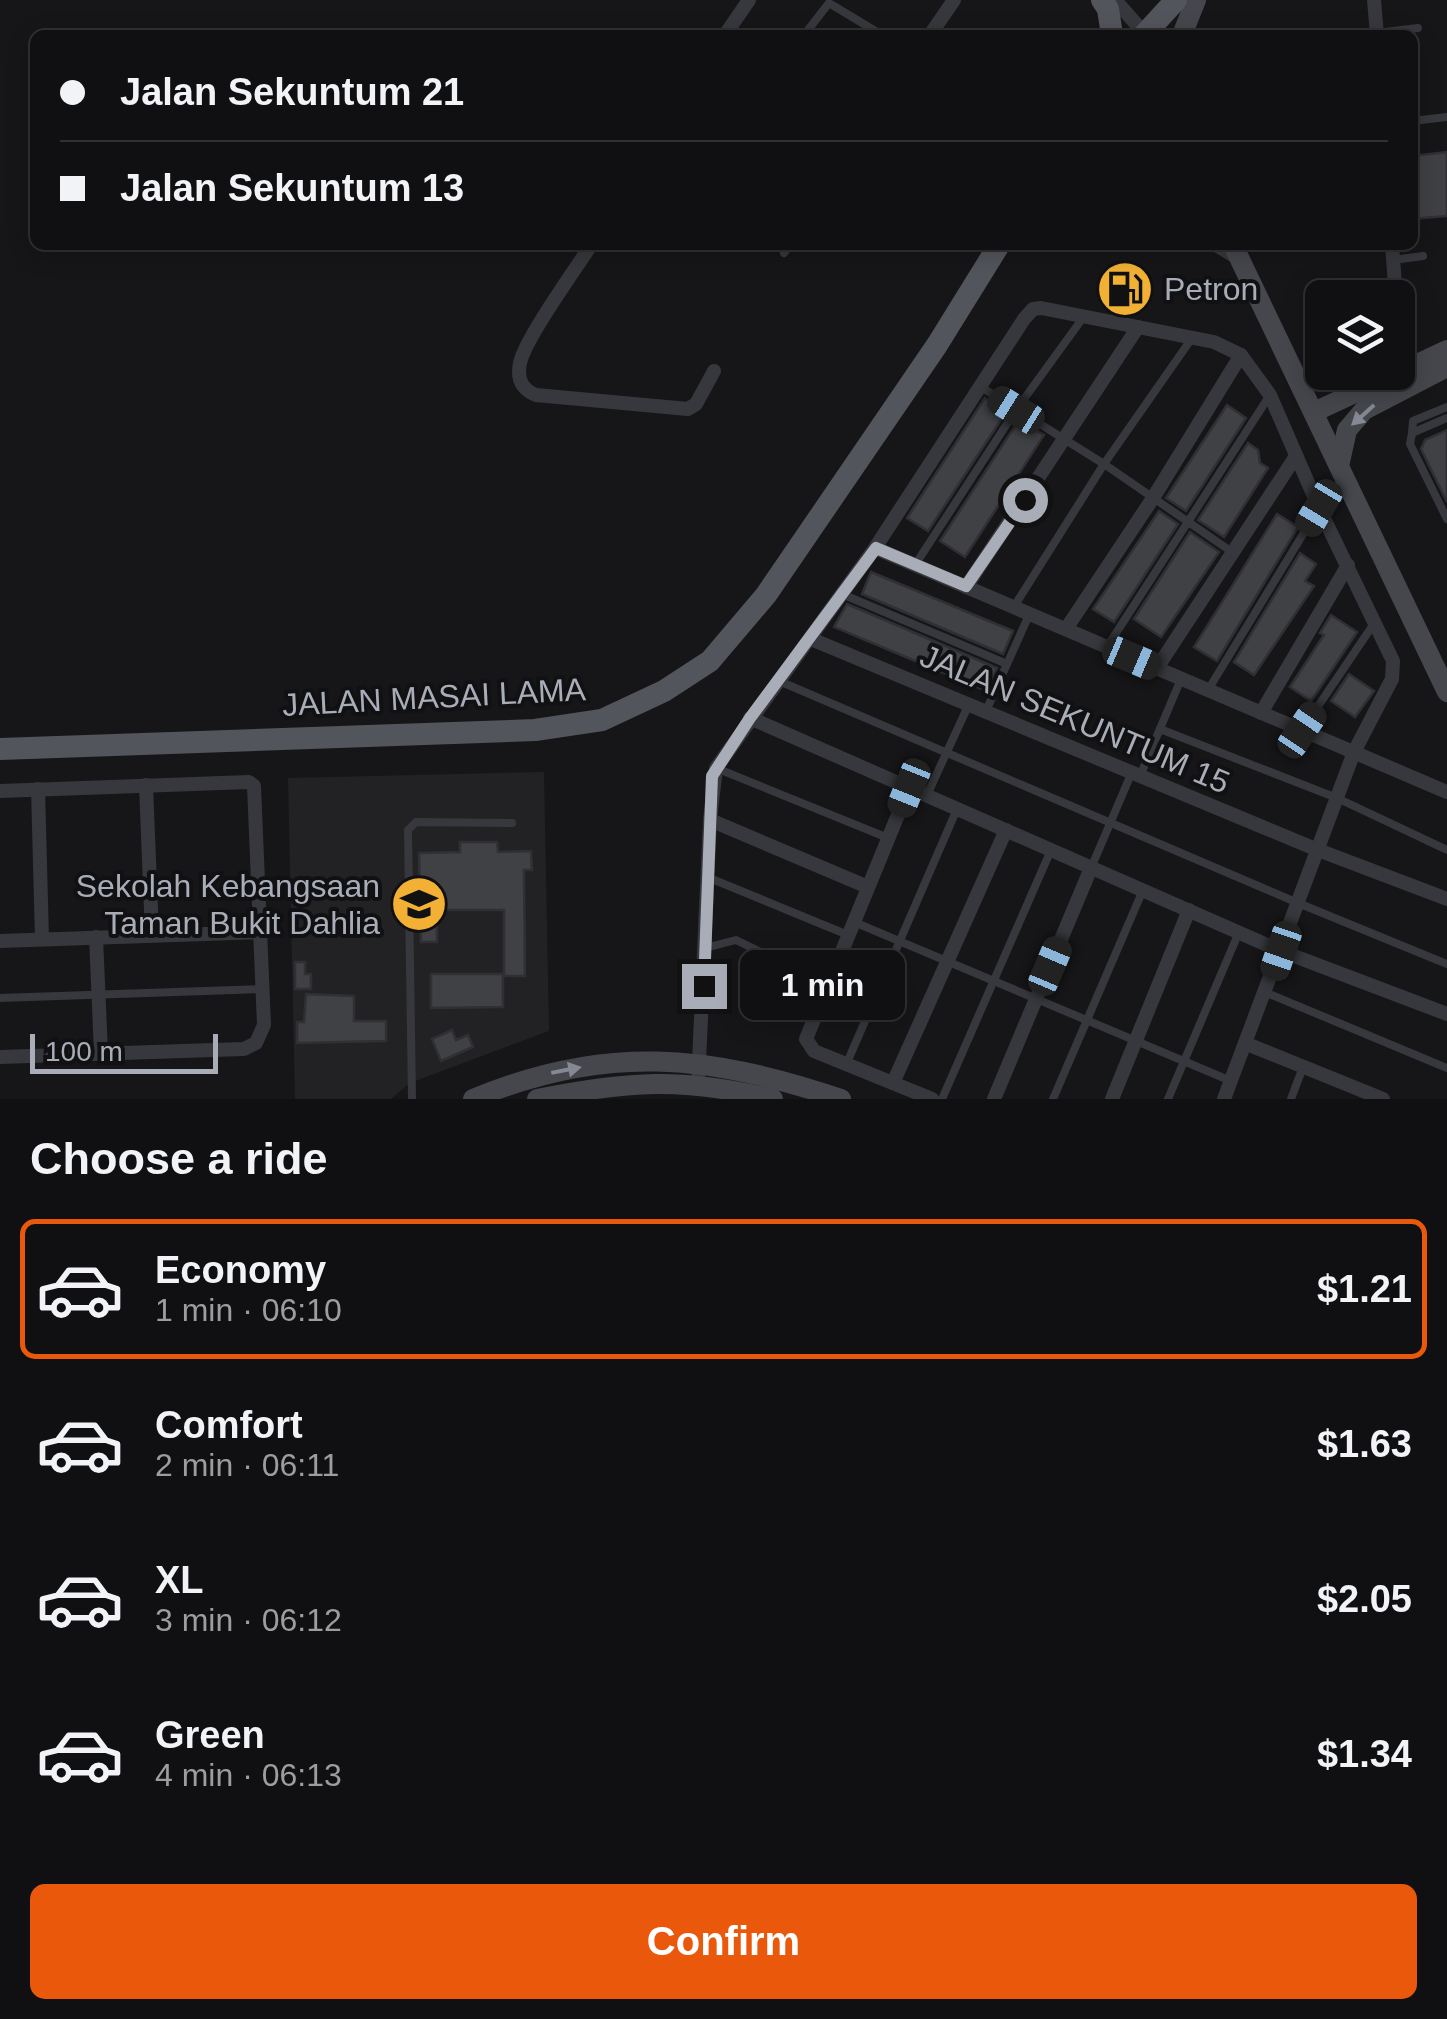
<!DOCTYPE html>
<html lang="en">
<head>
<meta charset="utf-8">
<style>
	body { margin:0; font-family:Arial,sans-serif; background:#19191b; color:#f1f3f6; height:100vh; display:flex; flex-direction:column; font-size:38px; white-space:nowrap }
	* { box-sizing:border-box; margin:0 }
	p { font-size:32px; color:#9c9d9f }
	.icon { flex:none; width:55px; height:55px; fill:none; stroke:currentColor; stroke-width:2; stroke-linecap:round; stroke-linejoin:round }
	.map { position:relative; height:1099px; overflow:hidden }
	.sheet { display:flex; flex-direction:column; background:#101012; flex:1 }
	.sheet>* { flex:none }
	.hud { position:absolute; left:30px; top:30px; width:1388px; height:220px; border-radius:15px; box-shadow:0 5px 25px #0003,0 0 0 2px #303032; display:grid; align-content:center; height:220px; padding:0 30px; background:#101012 }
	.controls { position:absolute; left:1305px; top:280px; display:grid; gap:20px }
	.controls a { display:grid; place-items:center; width:110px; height:110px; border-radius:15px; background:#101012; box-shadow:0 5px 25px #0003,0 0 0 2px #303032; font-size:50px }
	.scale { position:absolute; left:30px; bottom:25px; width:188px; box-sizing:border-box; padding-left:10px; border:5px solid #a8adb8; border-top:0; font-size:28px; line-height:35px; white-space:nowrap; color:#a8adb8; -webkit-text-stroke:8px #111113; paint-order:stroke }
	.end { position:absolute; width:45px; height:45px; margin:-22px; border:12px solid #a8adb8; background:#111; box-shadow:0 0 0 5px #111 }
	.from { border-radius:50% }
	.bubble { position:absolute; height:70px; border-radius:15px; background:#101012; box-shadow:0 5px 25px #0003,0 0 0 2px #303032; font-size:32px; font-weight:800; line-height:70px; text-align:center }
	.car { position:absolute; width:30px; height:60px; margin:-30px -15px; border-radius:12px; box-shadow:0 0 8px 2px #0007; background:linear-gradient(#222 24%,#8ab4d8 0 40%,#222 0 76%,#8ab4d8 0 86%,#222 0) }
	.hud b { display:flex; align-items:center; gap:35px; height:95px; font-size:38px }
	.hud b+b { border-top:2px solid #303032 }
	.hud i { width:25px; height:25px; background:#f1f3f6 }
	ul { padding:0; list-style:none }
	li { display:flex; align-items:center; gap:30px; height:140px; margin:0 20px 15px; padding:0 10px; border:5px solid transparent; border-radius:15px }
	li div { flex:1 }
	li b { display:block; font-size:38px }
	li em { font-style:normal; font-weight:800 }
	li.on { border-color:#ea580c }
	li>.icon { width:90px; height:90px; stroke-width:1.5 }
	h2 { padding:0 30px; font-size:45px; line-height:120px }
	.button { display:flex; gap:20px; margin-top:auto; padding:20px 30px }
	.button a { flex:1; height:115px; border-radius:15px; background:#ea580c; color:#fff; font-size:40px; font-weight:800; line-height:115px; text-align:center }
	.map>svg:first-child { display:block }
	.built { fill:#222225 }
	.building { fill:#404145; stroke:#303034; stroke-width:2.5 }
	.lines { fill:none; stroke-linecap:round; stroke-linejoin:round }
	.lane { stroke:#37383d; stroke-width:8 }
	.street { stroke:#37383d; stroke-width:14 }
	.secondary { stroke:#45474d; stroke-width:20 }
	.primary { stroke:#53555c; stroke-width:22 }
	.oneway { fill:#858993 }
	.route { stroke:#a8adb8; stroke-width:12 }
	.labels { text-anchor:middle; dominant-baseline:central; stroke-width:8; stroke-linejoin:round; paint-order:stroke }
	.poi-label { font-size:32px; fill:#a8adb8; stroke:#111113; text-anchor:start }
	.street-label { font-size:32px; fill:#a8adb8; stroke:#111113 }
</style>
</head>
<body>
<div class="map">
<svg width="1447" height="1099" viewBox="0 0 1447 1099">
	<rect width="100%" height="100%" fill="#161618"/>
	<path class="built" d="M 544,772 L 549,1031 L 410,1083 L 391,1099 L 295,1099 L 288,778 Z"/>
	<g class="building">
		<path d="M 1447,152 L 1447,216 L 1412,219 L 1412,156 Z"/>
		<path d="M 1107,272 L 1150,284 L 1143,308 L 1100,296 Z"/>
		<path d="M 985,398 L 1006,412 L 928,531 L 907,518 Z"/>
		<path d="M 1227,405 L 1246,418 L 1186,511 L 1166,498 Z"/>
		<path d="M 1019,420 L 1044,435 L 965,557 L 940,541 Z"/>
		<path d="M 1447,430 L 1447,502 L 1421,449 L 1425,440 Z"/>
		<path d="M 1248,443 L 1258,450 L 1260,463 L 1268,468 L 1224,537 L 1198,520 Z"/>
		<path d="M 1159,511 L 1178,524 L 1114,622 L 1093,609 Z"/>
		<path d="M 1277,514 L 1298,527 L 1217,661 L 1194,647 Z"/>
		<path d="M 1190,532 L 1219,552 L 1161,637 L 1134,619 Z"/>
		<path d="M 1300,553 L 1316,564 L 1305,581 L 1314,586 L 1254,675 L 1234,662 Z"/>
		<path d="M 871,572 L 1013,631 L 1003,654 L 862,594 Z"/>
		<path d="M 847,604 L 997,668 L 987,691 L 834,627 Z"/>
		<path d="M 1331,615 L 1357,632 L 1311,701 L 1290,687 L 1324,635 L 1320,633 Z"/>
		<path d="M 1349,674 L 1374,691 L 1355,717 L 1331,701 Z"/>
		<path d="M 460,842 L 497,842 L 498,852 L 531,851 L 532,870 L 524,870 L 525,976 L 504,976 L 504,910 L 437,910 L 437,942 L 421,942 L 419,853 L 460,852 Z"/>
		<path d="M 295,962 L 305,962 L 305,974 L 311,974 L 311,989 L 295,989 Z"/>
		<path d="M 431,974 L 503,974 L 503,1007 L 431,1008 Z"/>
		<path d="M 306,994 L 354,996 L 354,1021 L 386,1021 L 386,1041 L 297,1043 L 297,1022 L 304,1022 Z"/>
		<path d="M 452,1030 L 456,1040 L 468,1035 L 473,1047 L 441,1061 L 432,1039 Z"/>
	</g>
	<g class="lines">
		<g class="lane">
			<path d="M 1377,33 L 1418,28"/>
			<path d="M 804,35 L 829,3 L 882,35"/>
			<path d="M 1412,121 L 1447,117"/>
			<path d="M 1210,245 L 1232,258"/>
			<path d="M 784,253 L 790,245"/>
			<path d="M 1393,260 L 1423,256"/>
			<path d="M 981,387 L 1104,464 L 1232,552"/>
			<path d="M 1447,407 L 1413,421 L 1412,433 L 1447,418"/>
			<path d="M 1412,433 L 1410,444 L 1447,519"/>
			<path d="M 915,565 L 1016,410 L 1085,315"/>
			<path d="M 842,594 L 1007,664"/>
			<path d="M 1015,605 L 1104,464 L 1192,338"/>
			<path d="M 1107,647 L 1270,395"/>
			<path d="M 779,681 L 1298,903 L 1447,964"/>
			<path d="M 1208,690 L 1319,508"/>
			<path d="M 986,711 L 1029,615"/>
			<path d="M 1160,729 L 1337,798 L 1447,850"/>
			<path d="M 1302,730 L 1375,622"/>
			<path d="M 716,768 L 888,838"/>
			<path d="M 1140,776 L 1181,679"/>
			<path d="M 927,795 L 969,704"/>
			<path d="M 1091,868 L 1132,772"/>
			<path d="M 707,877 L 848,935"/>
			<path d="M 854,922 L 1231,1081"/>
			<path d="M 705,948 L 736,940 L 828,985"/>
			<path d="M 1267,993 L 1447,1068"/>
			<path d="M 0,998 L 262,989"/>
			<path d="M 846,1065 L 957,809"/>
			<path d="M 412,1099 L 408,830 L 416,822 L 512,823"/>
			<path d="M 942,1099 L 1051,850"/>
			<path d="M 1053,1099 L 1143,890"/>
			<path d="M 1168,1099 L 1239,932"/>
			<path d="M 1291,1099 L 1303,1067"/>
		</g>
		<g class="street">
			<path d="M 1115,0 L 1145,34"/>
			<path d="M 1374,0 L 1377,35"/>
			<path d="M 725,35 L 749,0"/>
			<path d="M 930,35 L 954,0"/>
			<path d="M 591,245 C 575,270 525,339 520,363 C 517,378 521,389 536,395 L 688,409 L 696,404 L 714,371"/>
			<path d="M 1392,245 L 1396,298"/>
			<path d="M 1398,320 L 1401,360 L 1407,374"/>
			<path d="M 875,548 L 1447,792"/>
			<path d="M 966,587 L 1138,327"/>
			<path d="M 1066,629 L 1153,498 L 1241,355"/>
			<path d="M 811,639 L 1318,850 L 1447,899"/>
			<path d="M 1157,668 L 1296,456"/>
			<path d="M 1261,713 L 1348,565"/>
			<path d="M 750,718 L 1281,951 L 1447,1014"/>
			<path d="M 146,785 L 152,935"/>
			<path d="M 909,788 L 806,1039 L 814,1051 L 932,1099"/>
			<path d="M 38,789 L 42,939"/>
			<path d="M 0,791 L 249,782 L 254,786 L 264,1025 L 256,1043 L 244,1049 L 0,1057"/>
			<path d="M 710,820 L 868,887"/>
			<path d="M 96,937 L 101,1053"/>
			<path d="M 0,941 L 260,932"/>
			<path d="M 1247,1044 L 1383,1099"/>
			<path d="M 893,1083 L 1006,830"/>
			<path d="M 698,1084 L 710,820 L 716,768 L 875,548 L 1024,319 L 1033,309 L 1041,308 L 1214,342 L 1241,355 L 1270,395 L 1319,508 L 1393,661 L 1392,679 L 1354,752 L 1224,1099"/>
			<path d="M 994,1099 L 1091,868"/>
			<path d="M 1112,1099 L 1189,910"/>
		</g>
		<g class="secondary">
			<path d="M 1182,35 L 1196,0"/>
			<path d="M 1233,245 L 1447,692"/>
			<path d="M 1314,412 L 1447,350"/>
			<path d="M 1339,466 L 1347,430 L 1364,410 L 1447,367"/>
			<path d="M 473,1099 C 604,1044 708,1054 841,1099"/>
			<path d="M 537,1099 C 628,1081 681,1077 773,1099"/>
		</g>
		<g class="primary">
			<path d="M 1102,0 L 1108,9 L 1112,35"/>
			<path d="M 1144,35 L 1176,0"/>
			<path d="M 0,749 L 535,730 L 602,720 L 664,691 L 710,661 L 766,595 L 937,345 L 999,245"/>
		</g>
	</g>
	<defs><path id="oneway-solid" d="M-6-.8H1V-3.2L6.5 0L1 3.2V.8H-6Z" transform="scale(2.5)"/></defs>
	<g class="oneway">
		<use href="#oneway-solid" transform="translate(1363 415) rotate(138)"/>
		<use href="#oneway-solid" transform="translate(566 1070) rotate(-11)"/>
	</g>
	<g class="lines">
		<path class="route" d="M 704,986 L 712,776 L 750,718 L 876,548 L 966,586 L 1025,500"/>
	</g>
	<defs>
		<g id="fuel-disc" transform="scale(2.875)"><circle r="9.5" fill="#f2b134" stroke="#111113"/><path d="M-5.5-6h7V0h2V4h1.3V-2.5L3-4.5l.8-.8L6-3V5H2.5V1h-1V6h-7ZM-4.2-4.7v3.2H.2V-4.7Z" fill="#111"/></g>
		<g id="school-disc" transform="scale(2.875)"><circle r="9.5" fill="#f2b134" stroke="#111113"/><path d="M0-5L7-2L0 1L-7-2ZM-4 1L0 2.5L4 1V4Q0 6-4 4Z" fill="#111"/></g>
	</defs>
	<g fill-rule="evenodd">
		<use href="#fuel-disc" x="1125" y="289"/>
		<use href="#school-disc" x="419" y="904"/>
	</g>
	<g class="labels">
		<g class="poi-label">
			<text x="1164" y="289">Petron</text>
			<text x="380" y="886" text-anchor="end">Sekolah Kebangsaan<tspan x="380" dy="37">Taman Bukit Dahlia</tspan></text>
		</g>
		<g class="street-label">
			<text transform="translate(434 697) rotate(-3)">JALAN MASAI LAMA</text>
			<text transform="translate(1075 719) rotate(23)">JALAN SEKUNTUM 15</text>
		</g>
	</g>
</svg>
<div class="controls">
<a><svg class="icon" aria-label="layers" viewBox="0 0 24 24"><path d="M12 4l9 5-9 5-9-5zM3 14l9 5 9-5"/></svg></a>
</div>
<div class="scale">100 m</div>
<i class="end from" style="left:1025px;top:500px"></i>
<i class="end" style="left:704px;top:986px"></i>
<div class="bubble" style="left:740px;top:950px;width:165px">1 min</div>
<i class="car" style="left:1016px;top:410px;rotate:302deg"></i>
<i class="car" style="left:1319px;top:508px;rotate:211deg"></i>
<i class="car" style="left:1132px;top:658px;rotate:113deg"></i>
<i class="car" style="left:1302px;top:730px;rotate:34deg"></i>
<i class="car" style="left:909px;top:788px;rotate:202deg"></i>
<i class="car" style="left:1281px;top:951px;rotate:199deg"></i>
<i class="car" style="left:1050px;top:966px;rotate:23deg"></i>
<div class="hud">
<b><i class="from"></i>Jalan Sekuntum 21</b>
<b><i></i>Jalan Sekuntum 13</b>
</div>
</div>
<section class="sheet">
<h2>Choose a ride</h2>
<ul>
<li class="on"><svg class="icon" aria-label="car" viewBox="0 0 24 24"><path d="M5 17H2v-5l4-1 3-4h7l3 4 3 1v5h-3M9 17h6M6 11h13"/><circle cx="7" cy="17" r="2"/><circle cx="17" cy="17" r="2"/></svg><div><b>Economy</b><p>1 min · 06:10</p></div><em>$1.21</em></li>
<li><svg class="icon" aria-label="car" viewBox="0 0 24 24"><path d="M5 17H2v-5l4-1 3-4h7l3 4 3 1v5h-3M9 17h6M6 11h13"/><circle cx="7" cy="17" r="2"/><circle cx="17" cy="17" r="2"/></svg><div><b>Comfort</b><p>2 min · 06:11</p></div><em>$1.63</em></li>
<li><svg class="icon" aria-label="car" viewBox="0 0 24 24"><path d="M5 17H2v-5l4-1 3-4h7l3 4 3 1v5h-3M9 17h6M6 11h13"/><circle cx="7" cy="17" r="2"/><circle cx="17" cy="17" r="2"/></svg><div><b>XL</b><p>3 min · 06:12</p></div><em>$2.05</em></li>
<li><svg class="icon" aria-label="car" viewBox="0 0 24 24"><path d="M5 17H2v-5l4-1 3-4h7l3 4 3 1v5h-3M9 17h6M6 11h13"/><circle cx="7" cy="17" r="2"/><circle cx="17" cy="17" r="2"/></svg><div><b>Green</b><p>4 min · 06:13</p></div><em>$1.34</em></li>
</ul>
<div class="button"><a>Confirm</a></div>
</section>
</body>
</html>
